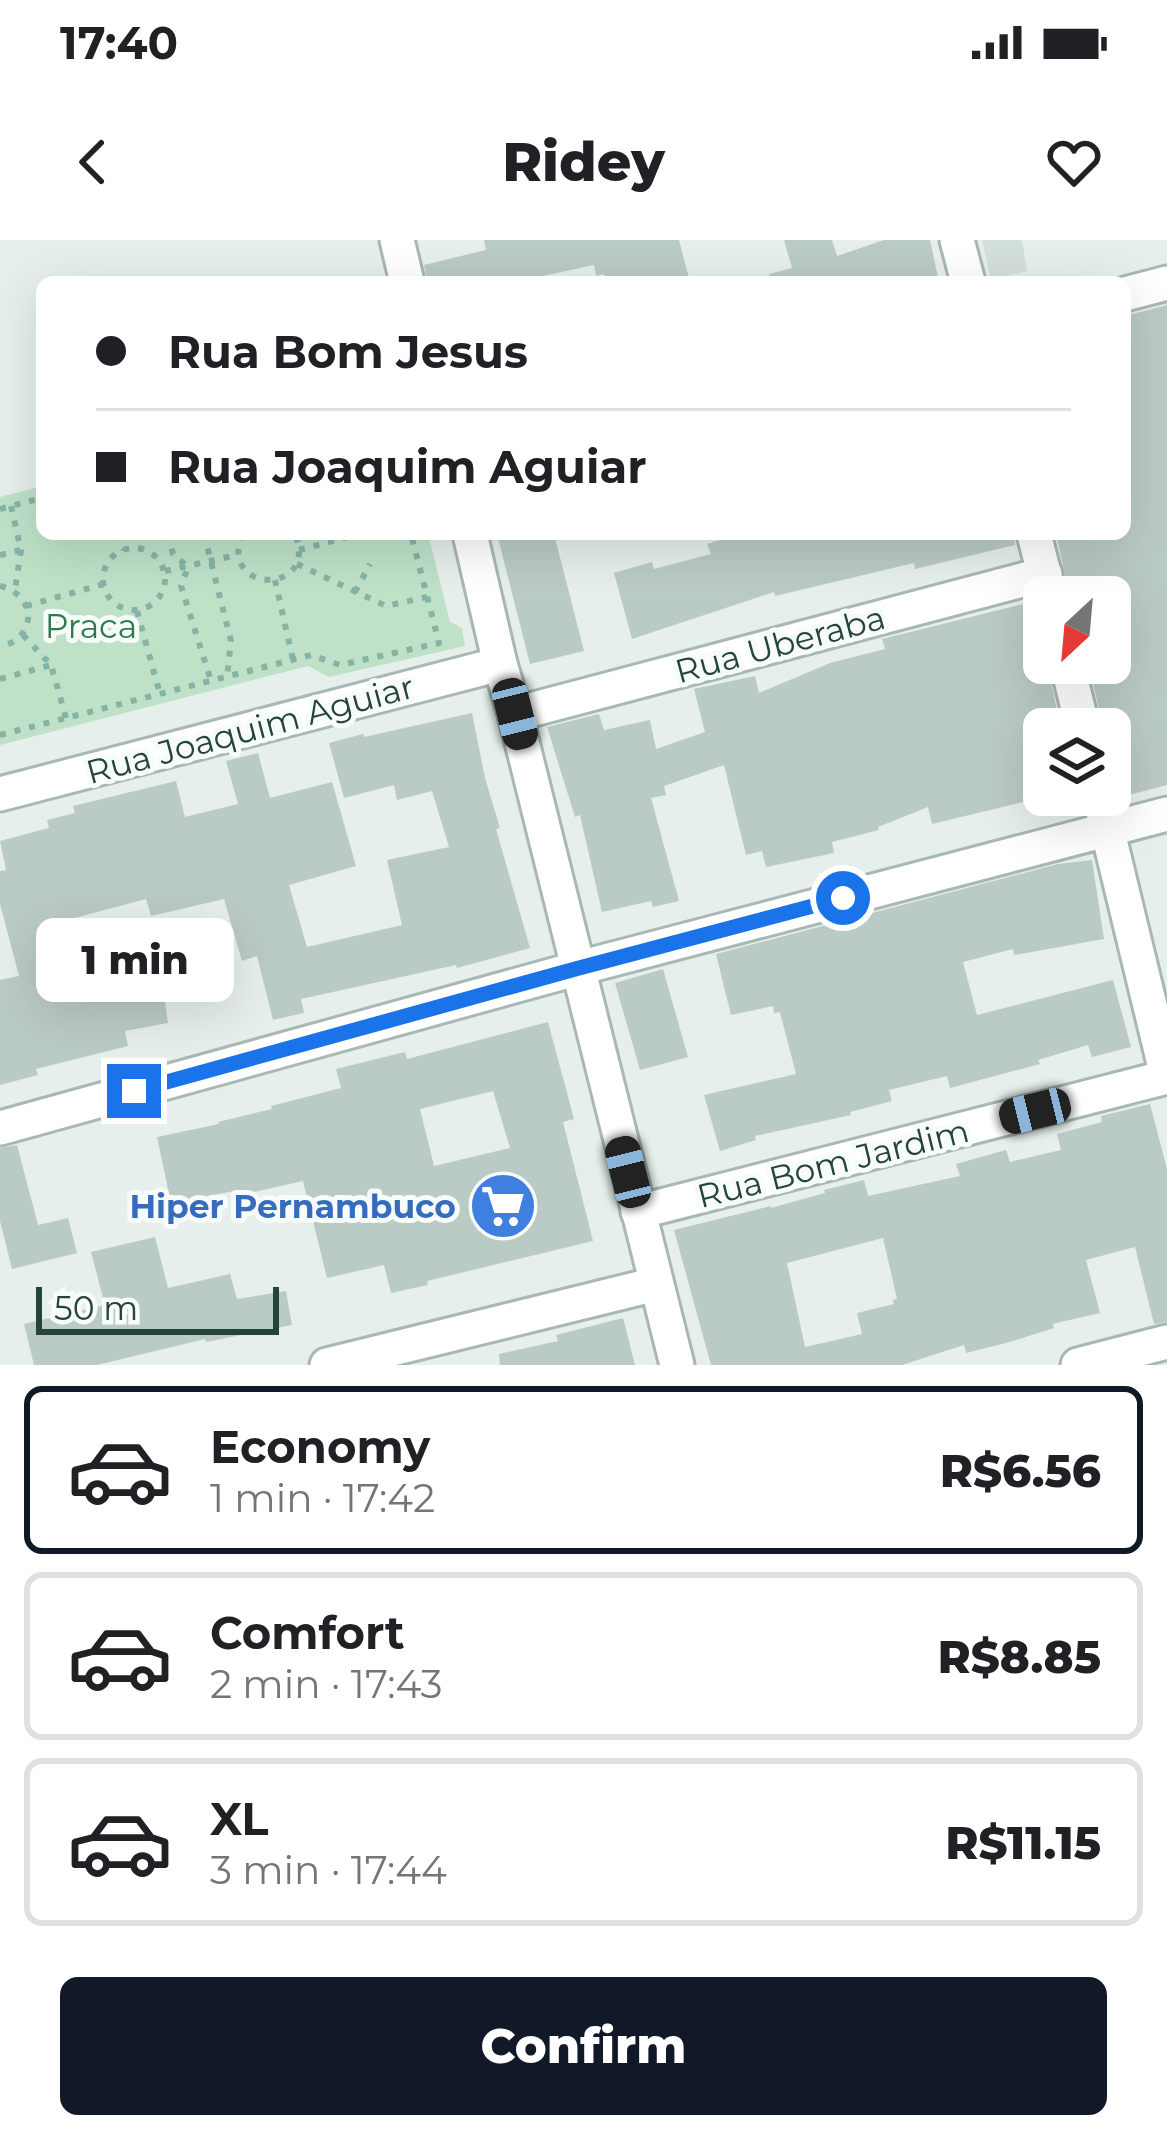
<!DOCTYPE html>
<html lang="en">
<head>
<meta charset="utf-8">
<style>
	body { margin:0; font-family:Montserrat,sans-serif; background:#f2f2f2; color:#202124; height:100vh; display:flex; flex-direction:column; font-size:45px; white-space:nowrap }
	* { box-sizing:border-box; margin:0 }
	p { font-size:39px; color:#757577 }
	.icon { flex:none; width:66px; height:66px; fill:none; stroke:currentColor; stroke-width:2; stroke-linecap:round; stroke-linejoin:round }
	.map { position:relative; height:1125px; overflow:hidden }
	.side { display:flex; flex-direction:column; background:#fff; flex:1 }
	.side>* { flex:none }
	.hud { position:absolute; left:36px; top:36px; width:1095px; height:264px; border-radius:18px; box-shadow:0 12px 48px #0002; display:grid; align-content:center; height:264px; padding:0 60px; background:#fff }
	.needle { width:78px; rotate:206deg }
	.tools { position:absolute; left:1023px; top:336px; display:grid; gap:24px }
	.tools a { display:grid; place-items:center; width:108px; height:108px; border-radius:18px; background:#fff; box-shadow:0 12px 48px #0002; font-size:60px }
	.scale { position:absolute; left:36px; bottom:30px; width:243px; box-sizing:border-box; padding-left:12px; border:6px solid #23433b; border-top:0; font-size:33px; line-height:42px; white-space:nowrap; color:#23433b; -webkit-text-stroke:9px #f7fbf9; paint-order:stroke }
	.end { position:absolute; width:54px; height:54px; margin:-27px; border:15px solid #1a73e8; background:#fff; box-shadow:0 0 0 6px #fff }
	.from { border-radius:50% }
	.bubble { position:absolute; height:84px; border-radius:18px; background:#fff; box-shadow:0 12px 48px #0002; font-size:39px; font-weight:800; line-height:84px; text-align:center }
	.car { position:absolute; width:36px; height:72px; margin:-36px -18px; border-radius:15px; box-shadow:0 0 9px 3px #0007; background:linear-gradient(#222 24%,#8ab4d8 0 40%,#222 0 76%,#8ab4d8 0 86%,#222 0) }
	.hud b { display:flex; align-items:center; gap:42px; height:114px; font-size:45px }
	.hud b+b { border-top:3px solid #e0e0e0 }
	.hud i { width:30px; height:30px; background:#202124 }
	ul { padding:21px 0 0; list-style:none }
	li { display:flex; align-items:center; gap:36px; height:168px; margin:0 24px 18px; padding:0 36px; border:6px solid #e0e0e0; border-radius:18px }
	li div { flex:1 }
	li b { display:block; font-size:45px }
	li em { font-style:normal; font-weight:800 }
	li.selected { border-color:#111827 }
	li>.icon { width:108px; height:108px; stroke-width:1.5 }
	.action { display:flex; gap:24px; margin-top:auto; padding:24px 60px }
	.action a { flex:1; height:138px; border-radius:18px; background:#111827; color:#fff; font-size:48px; font-weight:800; line-height:138px; text-align:center }
	.status { display:flex; justify-content:space-between; align-items:center; height:84px; padding:0 60px; background:#fff; direction:ltr }
	.status svg { height:33px; fill:currentColor }
	header { display:flex; justify-content:space-between; align-items:center; height:156px; padding:0 60px; background:#fff; font-size:54px; font-weight:800 }
	.map>svg:first-child { display:block }
	.built { fill:#d3dfda }
	.green { fill:#bee1c8 }
	.building { fill:#bacac4; fill-rule:evenodd }
	.lines { fill:none; stroke-linecap:round; stroke-linejoin:round }
	.minor-casing { stroke:#a8b8b3; stroke-width:39 }
	.path { stroke:#85b4a6; stroke-width:6; stroke-dasharray:6 9; stroke-linecap:butt }
	.minor { stroke:#fff; stroke-width:33 }
	.route { stroke:#1a73e8; stroke-width:15 }
	.labels { text-anchor:middle; dominant-baseline:central; stroke-width:10; stroke-linejoin:round; paint-order:stroke }
	.park-label { font-size:33px; fill:#2b7c4c; stroke:#f7fbf9 }
	.street-label { font-size:33px; fill:#23433b; stroke:#f7fbf9 }
	.shop-label { font-size:33px; font-weight:bold; fill:#366cbe; stroke:#f7fbf9; text-anchor:end }
</style>
</head>
<body>
<div class="status"><b>17:40</b><svg viewBox="0 0 49 12"><path d="M0 12V9h3v3zM5 12V6h3v6zM10 12V3h3v9zM15 12V0h3v12zM26 1h20v11H26zM47 4h2v5h-2z"/></svg></div>
<header><svg class="icon" aria-label="back" viewBox="0 0 24 24"><path d="M15 5l-7 7 7 7"/></svg>Ridey<svg class="icon" aria-label="heart" viewBox="0 0 24 24"><path d="M12 20l-8-8c-3-5 5-10 8-4 3-6 11-1 8 4z"/></svg></header>
<div class="map">
<svg width="1167" height="1125" viewBox="0 0 1167 1125">
	<rect width="100%" height="100%" fill="#e6efeb"/>
	<path class="built" d="M 982,0 L 1022,0 L 1027,31 L 991,39 Z"/>
	<path class="green" d="M 42,246 L 42,294 L 428,294 L 450,382 L 462,388 L 465,406 L 329,437 L 308,426 L 0,505 L 0,257 Z"/>
	<g class="building">
		<path d="M 484,0 L 679,0 L 690,42 L 605,42 L 604,34 L 596,36 L 594,25 L 538,37 L 539,42 L 427,42 L 424,25 L 486,10 Z"/>
		<path d="M 784,0 L 832,0 L 837,16 L 884,0 L 930,0 L 939,42 L 770,42 L 769,34 L 792,28 Z"/>
		<path d="M 1167,65 L 1167,545 L 1121,557 L 1110,525 L 1110,489 L 1103,489 L 1089,423 L 1110,423 L 1110,357 L 1070,357 L 1056,294 L 1125,294 L 1125,76 Z"/>
		<path d="M 497,294 L 554,294 L 584,411 L 530,424 Z"/>
		<path d="M 740,294 L 1014,294 L 1015,305 L 915,329 L 914,323 L 775,356 L 774,352 L 632,399 L 614,333 L 652,322 L 654,329 L 711,314 L 707,304 Z"/>
		<path d="M 1027,363 L 1042,423 L 1047,423 L 1061,489 L 1044,489 L 1044,557 L 932,584 L 928,567 L 878,587 L 879,590 L 832,602 L 834,613 L 766,627 L 762,611 L 746,615 L 724,525 L 664,546 L 666,555 L 651,558 L 679,661 L 653,667 L 651,661 L 602,672 L 580,575 L 575,577 L 547,487 L 599,474 L 604,490 L 650,480 L 656,509 L 705,492 L 694,449 L 755,436 L 759,453 L 830,423 L 885,409 L 882,399 Z"/>
		<path d="M 472,473 L 485,538 L 500,588 L 496,589 L 530,708 L 457,728 L 456,725 L 301,759 L 304,773 L 273,780 L 257,716 L 242,721 L 224,659 L 151,676 L 146,659 L 67,680 L 83,739 L 86,738 L 87,742 L 199,726 L 202,755 L 165,761 L 168,783 L 125,791 L 128,806 L 36,829 L 38,835 L 0,845 L 0,740 L 19,736 L 0,664 L 0,631 L 6,630 L 0,601 L 49,588 L 47,580 L 75,573 L 73,566 L 176,541 L 185,577 L 238,564 L 226,521 L 258,513 L 270,558 L 332,542 L 356,626 L 289,645 L 307,707 L 402,685 L 387,620 L 449,607 L 432,551 L 397,560 L 394,545 L 344,558 L 329,503 L 363,494 L 364,497 Z"/>
		<path d="M 1092,620 L 1104,699 L 1014,715 L 1013,709 L 963,722 L 977,775 L 1113,740 L 1131,807 L 1092,817 L 1088,805 L 1038,820 L 1040,824 L 950,848 L 947,836 L 889,850 L 892,861 L 850,872 L 851,875 L 755,896 L 756,900 L 720,911 L 704,855 L 796,834 L 780,772 L 774,773 L 773,766 L 731,775 L 716,714 L 1058,624 Z"/>
		<path d="M 663,729 L 688,817 L 640,830 L 615,743 Z"/>
		<path d="M 548,782 L 574,879 L 563,882 L 593,1001 L 427,1041 L 428,1045 L 391,1053 L 384,1025 L 327,1038 L 303,941 L 236,956 L 234,951 L 171,963 L 157,897 L 219,884 L 218,882 L 272,869 L 271,866 L 341,848 L 336,829 L 405,812 L 407,819 ZM 493,851 L 510,908 L 434,926 L 420,869 Z"/>
		<path d="M 1150,864 L 1167,929 L 1167,1082 L 1154,1084 L 1135,1007 L 1086,1020 L 1100,1073 L 1052,1084 L 1054,1088 L 1006,1103 L 966,1113 L 964,1105 L 902,1125 L 711,1125 L 674,990 L 771,966 L 771,968 L 825,953 L 824,950 L 864,940 L 868,956 L 960,936 L 956,924 L 1006,910 L 1010,922 L 1061,910 L 1057,894 L 1102,882 L 1101,876 ZM 883,998 L 897,1059 L 892,1060 L 894,1064 L 857,1073 L 862,1094 L 805,1107 L 787,1023 Z"/>
		<path d="M 17,905 L 38,985 L 68,978 L 77,1013 L 12,1029 L 0,981 L 0,908 Z"/>
		<path d="M 155,997 L 168,1048 L 230,1034 L 237,1059 L 286,1051 L 292,1085 L 206,1102 L 205,1099 L 97,1125 L 34,1125 L 24,1084 L 105,1065 L 91,1012 Z"/>
		<path d="M 623,1078 L 635,1125 L 500,1125 L 499,1114 L 558,1101 L 556,1095 Z"/>
	</g>
	<g class="lines">
		<g class="minor-casing">
			<g id="minor">
				<path d="M 397,0 L 407,42"/>
				<path d="M 957,0 L 968,42"/>
				<path d="M 1125,54 L 1167,43"/>
				<path d="M 470,294 L 500,424 L 515,474 L 677,1125"/>
				<path d="M 1034,294 L 1050,357"/>
				<path d="M 1067,423 L 1083,489"/>
				<path d="M 515,474 L 1045,334"/>
				<path d="M 0,554 L 500,424"/>
				<path d="M 1099,555 L 1167,836"/>
				<path d="M 0,888 L 579,728 L 1167,574"/>
				<path d="M 638,972 L 1167,837"/>
				<path d="M 327,1125 L 656,1044"/>
				<path d="M 1078,1125 L 1167,1102"/>
			</g>
		</g>
		<g class="path">
			<path d="M 11,266 L 21,310 L 15,350"/>
			<path d="M 0,269 L 42,258"/>
			<path d="M 119,294 L 124,310"/>
			<path d="M 168,294 L 173,314 L 188,327 L 181,346 L 211,441"/>
			<path d="M 204,294 L 231,401 L 227,437"/>
			<path d="M 242,294 C 218,355 320,355 295,294"/>
			<circle cx="134" cy="339" r="31"/>
			<path d="M 299,310 L 359,294"/>
			<path d="M 0,315 L 21,310"/>
			<path d="M 297,324 L 386,366 L 427,357"/>
			<path d="M 165,331 L 237,315"/>
			<path d="M 275,340 L 293,420"/>
			<path d="M 0,346 C 37,355 38,398 0,407"/>
			<path d="M 355,352 L 370,324"/>
			<path d="M 26,366 L 104,344"/>
			<path d="M 137,371 L 160,454"/>
			<path d="M 23,395 L 51,425 L 66,478"/>
			<path d="M 0,439 L 51,425"/>
			<path d="M 0,495 L 311,415 L 340,425 L 439,403 L 411,294"/>
		</g>
		<use href="#minor" class="minor"/>
	</g>
	<g class="lines">
		<path class="route" d="M 134,851 L 579,728 L 843,658"/>
	</g>
	<defs>
		<g id="supermarket-disc" transform="scale(3.45)"><circle r="9.5" fill="#3f7fe0" stroke="#f7fbf9"/><path d="M-6-5.5h2.5l.6 2H6L4.5 2H-2.5L-4.4-4H-6ZM-1.5 3.2a1.3 1.3 0 1 0 .1 0ZM3 3.2a1.3 1.3 0 1 0 .1 0Z" fill="#fff"/></g>
	</defs>
	<g fill-rule="evenodd">
		<use href="#supermarket-disc" x="503" y="966"/>
	</g>
	<g class="labels">
		<g class="park-label">
			<text x="91" y="386">Praca</text>
		</g>
		<g class="street-label">
			<text transform="translate(780 404) rotate(-15)">Rua Uberaba</text>
			<text transform="translate(250 489) rotate(-15)">Rua Joaquim Aguiar</text>
			<text transform="translate(833 923) rotate(-14)">Rua Bom Jardim</text>
		</g>
		<g class="shop-label">
			<text x="456" y="966">Hiper Pernambuco</text>
		</g>
	</g>
</svg>
<div class="tools">
<a><svg class="needle" viewBox="-14 -14 28 28"><path d="M0-13l5 13h-10z" fill="#e53935"/><path d="M0 13l5-13h-10z" fill="#757577"/></svg></a>
<a><svg class="icon" aria-label="layers" viewBox="0 0 24 24"><path d="M12 4l9 5-9 5-9-5zM3 14l9 5 9-5"/></svg></a>
</div>
<div class="scale">50 m</div>
<i class="end from" style="left:843px;top:658px"></i>
<i class="end" style="left:134px;top:851px"></i>
<div class="bubble" style="left:36px;top:678px;width:198px">1 min</div>
<i class="car" style="left:515px;top:474px;rotate:166deg"></i>
<i class="car" style="left:1035px;top:871px;rotate:256deg"></i>
<i class="car" style="left:628px;top:932px;rotate:346deg"></i>
<div class="hud">
<b><i class="from"></i>Rua Bom Jesus</b>
<b><i></i>Rua Joaquim Aguiar</b>
</div>
</div>
<section class="side">
<ul>
<li class="selected"><svg class="icon" aria-label="car" viewBox="0 0 24 24"><path d="M5 17H2v-5l4-1 3-4h7l3 4 3 1v5h-3M9 17h6M6 11h13"/><circle cx="7" cy="17" r="2"/><circle cx="17" cy="17" r="2"/></svg><div><b>Economy</b><p>1 min · 17:42</p></div><em>R$6.56</em></li>
<li><svg class="icon" aria-label="car" viewBox="0 0 24 24"><path d="M5 17H2v-5l4-1 3-4h7l3 4 3 1v5h-3M9 17h6M6 11h13"/><circle cx="7" cy="17" r="2"/><circle cx="17" cy="17" r="2"/></svg><div><b>Comfort</b><p>2 min · 17:43</p></div><em>R$8.85</em></li>
<li><svg class="icon" aria-label="car" viewBox="0 0 24 24"><path d="M5 17H2v-5l4-1 3-4h7l3 4 3 1v5h-3M9 17h6M6 11h13"/><circle cx="7" cy="17" r="2"/><circle cx="17" cy="17" r="2"/></svg><div><b>XL</b><p>3 min · 17:44</p></div><em>R$11.15</em></li>
</ul>
<div class="action"><a>Confirm</a></div>
</section>
</body>
</html>
